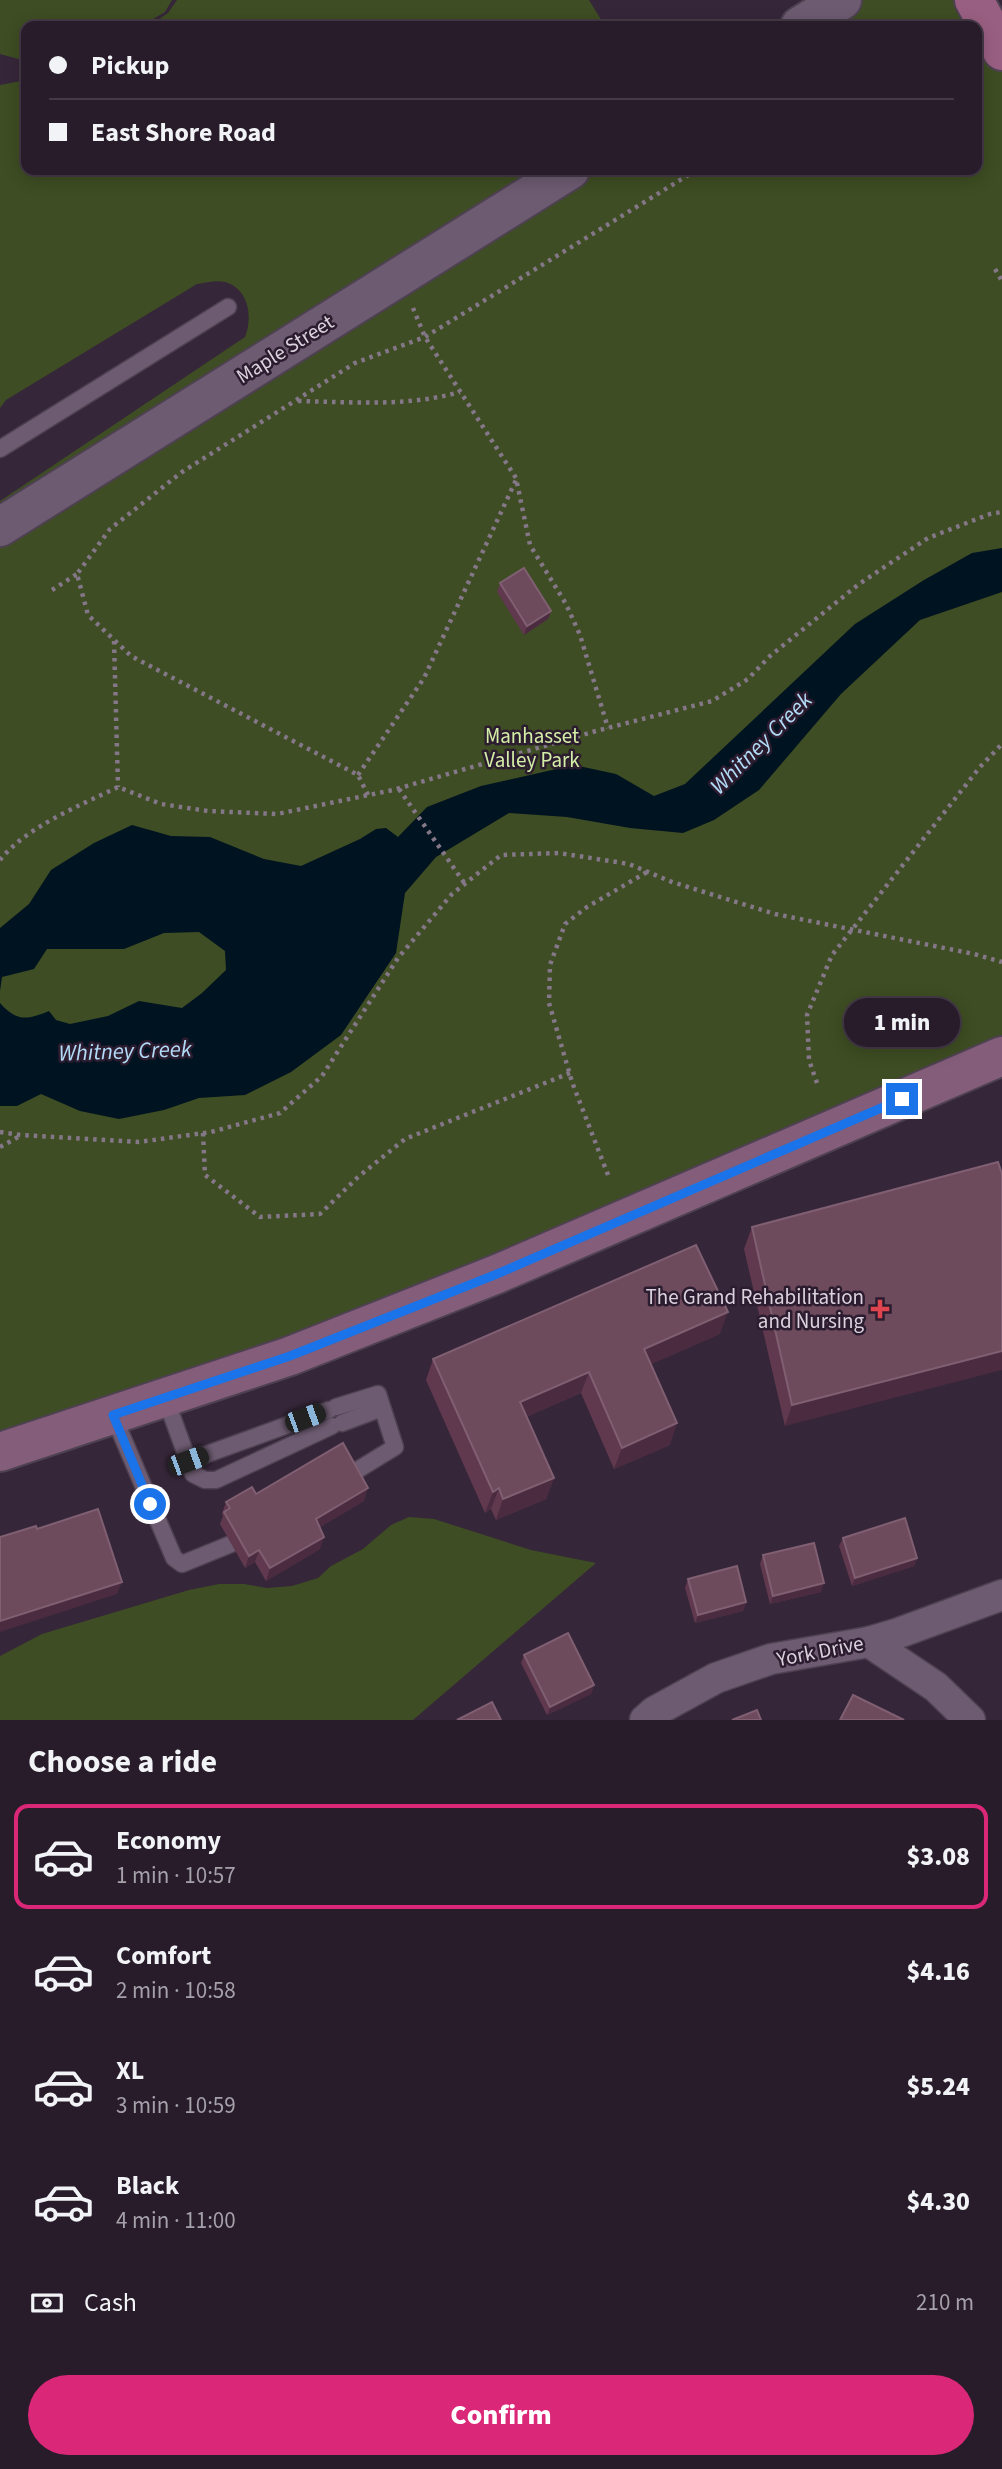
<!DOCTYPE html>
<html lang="en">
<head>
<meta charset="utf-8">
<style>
	body { margin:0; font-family:"Source Sans 3",sans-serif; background:#302533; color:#f1f3f6; height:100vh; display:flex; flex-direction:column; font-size:26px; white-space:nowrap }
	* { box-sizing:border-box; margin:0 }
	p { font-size:23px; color:#a5a1a9 }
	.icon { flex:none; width:38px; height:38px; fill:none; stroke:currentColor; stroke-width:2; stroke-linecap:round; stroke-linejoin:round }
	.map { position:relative; height:1720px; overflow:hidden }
	.drawer { display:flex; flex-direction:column; background:#281c2b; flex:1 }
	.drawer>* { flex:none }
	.banner { position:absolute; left:21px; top:21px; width:961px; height:154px; border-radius:14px; box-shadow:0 4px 18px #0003,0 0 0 2px #443a47; display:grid; align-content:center; height:154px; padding:0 28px; background:#281c2b }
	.end { position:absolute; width:32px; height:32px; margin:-16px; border:9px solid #1a73e8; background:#fff; box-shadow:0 0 0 4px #fff }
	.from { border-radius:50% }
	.bubble { position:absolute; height:49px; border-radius:24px; background:#281c2b; box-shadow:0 4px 18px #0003,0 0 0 2px #443a47; font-size:23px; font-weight:800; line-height:49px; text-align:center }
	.car { position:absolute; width:21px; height:42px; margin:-21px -10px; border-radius:9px; box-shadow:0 0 5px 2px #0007; background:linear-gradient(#222 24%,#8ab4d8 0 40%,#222 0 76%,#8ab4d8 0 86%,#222 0) }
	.banner b { display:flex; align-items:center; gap:24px; height:66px; font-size:26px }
	.banner b+b { border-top:2px solid #443a47 }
	.banner i { width:18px; height:18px; background:#f1f3f6 }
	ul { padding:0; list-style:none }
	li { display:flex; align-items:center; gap:21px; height:105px; margin:0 14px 10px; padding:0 14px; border:4px solid transparent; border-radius:14px }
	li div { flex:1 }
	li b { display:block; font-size:26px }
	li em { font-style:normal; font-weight:800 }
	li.on { border-color:#db2777 }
	li>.icon { width:63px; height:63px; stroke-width:1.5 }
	h2 { padding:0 28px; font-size:32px; line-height:84px }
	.pay { display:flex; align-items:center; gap:18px; height:77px; padding:0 28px; font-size:26px }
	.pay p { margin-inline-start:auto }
	.primary-button { display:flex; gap:14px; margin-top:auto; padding:14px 28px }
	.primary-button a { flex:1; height:80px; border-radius:42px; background:#db2777; color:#fff; font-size:28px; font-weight:800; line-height:80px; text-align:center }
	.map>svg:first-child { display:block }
	.green { fill:#3e4d23 }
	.water { fill:#001321 }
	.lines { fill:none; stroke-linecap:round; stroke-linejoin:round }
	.service-casing { stroke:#4e4151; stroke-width:19 }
	.minor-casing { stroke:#4e4151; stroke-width:33 }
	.tertiary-casing { stroke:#4e4151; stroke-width:42 }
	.secondary-casing { stroke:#4e4151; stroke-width:42 }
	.primary-casing { stroke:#4e4151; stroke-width:42 }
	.path { stroke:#847787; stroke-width:4.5; stroke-dasharray:3.5 5; stroke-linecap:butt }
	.service { stroke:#6d5b71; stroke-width:16 }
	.minor { stroke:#6d5b71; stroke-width:30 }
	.tertiary { stroke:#6d5b71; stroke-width:38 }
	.secondary { stroke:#835d79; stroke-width:38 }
	.primary { stroke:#995f82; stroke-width:38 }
	.wall { fill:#61394e }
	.shaded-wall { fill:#4a2b3f }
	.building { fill:#6e4a5d; stroke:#7f5f71; stroke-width:2 }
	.route { stroke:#1a73e8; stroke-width:9 }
	.health-dot { fill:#e0444e; stroke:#2c1c2f; stroke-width:2.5 }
	.labels { text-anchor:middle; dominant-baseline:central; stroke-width:5; stroke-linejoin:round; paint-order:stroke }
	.street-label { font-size:21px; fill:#dbd1dd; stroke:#2c1c2f }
	.park-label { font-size:21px; fill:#d3eea6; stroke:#2c1c2f }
	.poi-label { font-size:21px; fill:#dbd1dd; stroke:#2c1c2f; text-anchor:end }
	.water-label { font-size:23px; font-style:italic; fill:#b2dbf7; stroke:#2c1c2f }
</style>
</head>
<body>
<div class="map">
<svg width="1002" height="1720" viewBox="0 0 1002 1720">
	<rect width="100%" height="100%" fill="#362639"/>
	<g class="green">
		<path d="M 0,0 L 172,0 L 165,12 L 141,26 L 26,26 L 26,61 L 0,54 Z"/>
		<path d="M 177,0 L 589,0 L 605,26 L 149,26 L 168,13 Z"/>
		<path d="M 842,0 L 974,0 L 1002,51 L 1002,1056 L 0,1454 L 0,501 L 245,337 C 253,317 249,289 225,282 C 216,280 206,283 197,284 L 6,400 L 0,408 L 0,85 L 26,80 L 26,170 L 976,170 L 976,26 L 800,26 Z"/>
		<path d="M 409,1517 L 434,1519 L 531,1550 L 596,1563 L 413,1720 L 0,1720 L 0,1656 L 42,1634 L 189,1590 L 219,1584 L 244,1584 L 267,1588 L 292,1586 L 318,1578 L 331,1566 L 363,1549 L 391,1525 Z"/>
	</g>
	<path class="water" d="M 1002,548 L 1002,592 L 920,620 L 841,694 L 759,790 L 714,820 L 683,833 L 630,828 L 567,817 L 509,813 L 436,857 L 405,893 L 396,953 L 341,1035 L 291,1072 L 245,1095 L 199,1098 L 164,1110 L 119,1119 L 80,1111 L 41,1094 L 17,1106 L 0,1106 L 0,1003 C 17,1022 27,1020 49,1011 L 56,1020 L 70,1024 L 108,1016 L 139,1001 L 182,1008 L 202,993 L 226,970 L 225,951 L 199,932 L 164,933 L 124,949 L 47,949 L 34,969 L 2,977 L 0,991 L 0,928 L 29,904 L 51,870 L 94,843 L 132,825 L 171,836 L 210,837 L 264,859 L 301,866 L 360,839 L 376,829 L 386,828 L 398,837 L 427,807 L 481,786 L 574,765 L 616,774 L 654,796 L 685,784 L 855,624 L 924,580 L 972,553 Z"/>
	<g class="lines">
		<g class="service-casing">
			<g id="service">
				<path d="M 0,449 L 228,307"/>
				<path d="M 165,1397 L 193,1474 L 205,1480 L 216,1480 L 332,1426"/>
				<path d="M 336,1407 L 378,1394 L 395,1447 L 351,1474"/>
				<path d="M 113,1415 L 174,1558 L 182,1564 L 231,1544"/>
				<path d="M 342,1423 L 382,1408"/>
				<path d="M 188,1461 L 329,1410"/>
			</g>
		</g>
		<g class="minor-casing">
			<g id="minor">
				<path d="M 869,1642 L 936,1687 L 970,1720"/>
				<path d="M 645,1720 L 654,1712 L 716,1678 L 771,1659 L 869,1642 L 896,1634 L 1002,1595"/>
			</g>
		</g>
		<g class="tertiary-casing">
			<g id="tertiary">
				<path d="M 800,26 L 842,0"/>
				<path d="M 0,527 L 570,170"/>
			</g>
		</g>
		<g class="secondary-casing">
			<path id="secondary" d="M 0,1452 L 290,1356 L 497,1274 L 1002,1056"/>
		</g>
		<g class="primary-casing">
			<path id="primary" d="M 974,0 L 1002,51"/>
		</g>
		<g class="path">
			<path d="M 995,269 L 1002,281"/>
			<path d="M 413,308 L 425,337 L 516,478 L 530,545 L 566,604 L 580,635 L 608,728"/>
			<path d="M 298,401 C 353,402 407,407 460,392"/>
			<path d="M 52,590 L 77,574"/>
			<path d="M 114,641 L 118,787"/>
			<path d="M 358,775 L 424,678 L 516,480"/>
			<path d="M 399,789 L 465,884"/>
			<path d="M 368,795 L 358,775 L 131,656 L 88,615 L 77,574 L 110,529 L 182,472 L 355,363 L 425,337 L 690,174"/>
			<path d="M 0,860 C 26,827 81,805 118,787 L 161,804 L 208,811 L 277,814 L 393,790 L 596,731 L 712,701 L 748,679 L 770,656 L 859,584 L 928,538 L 990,514 L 1002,512"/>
			<path d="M 817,1083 L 809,1060 L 807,1015 L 832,955 L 980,767 L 1002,744"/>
			<path d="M 0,1132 L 21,1135 L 139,1142 L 211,1132 L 280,1113 L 322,1076 L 398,958 L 452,894 L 501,855 L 559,853 L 629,864 L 672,882 L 775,914 L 974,954 L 1002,962"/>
			<path d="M 203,1133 L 205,1175 L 260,1217 L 320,1214 L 358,1177 L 405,1139 L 570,1073"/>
			<path d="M 0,1147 L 20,1136"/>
			<path d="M 608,1175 L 572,1082 L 549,1003 L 550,965 L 565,924 L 587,907 L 647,872"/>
		</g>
		<use href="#service" class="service"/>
		<use href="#minor" class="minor"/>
		<use href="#tertiary" class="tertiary"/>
		<use href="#secondary" class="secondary"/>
		<use href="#primary" class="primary"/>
	</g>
	<g class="wall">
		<path d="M 500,583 L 551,611 L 548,619 L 524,635 L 497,592 Z"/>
		<path d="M 1002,1174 L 785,1426 L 744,1249 L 752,1227 Z"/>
		<path d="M 720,1334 L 651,1364 L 670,1445 L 614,1469 L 581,1393 L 526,1417 L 554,1478 L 546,1499 L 496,1520 L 491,1509 L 485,1513 L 426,1380 L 433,1359 Z"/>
		<path d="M 256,1494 L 364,1501 L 320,1527 L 320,1549 L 266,1581 L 255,1562 L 245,1568 L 220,1524 L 223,1516 L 222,1514 L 226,1502 Z"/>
		<path d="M 843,1538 L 917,1558 L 914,1566 L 852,1586 L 839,1546 Z"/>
		<path d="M 763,1555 L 821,1592 L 770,1604 L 760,1564 Z"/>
		<path d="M 688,1579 L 746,1602 L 743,1611 L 695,1623 L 685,1588 Z"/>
		<path d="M 524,1655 L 594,1685 L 591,1694 L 547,1715 L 521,1663 Z"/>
	</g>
	<g class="shaded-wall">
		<path d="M 551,611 L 548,619 L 524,635 L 527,626 Z"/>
		<path d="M 728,1312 L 720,1334 L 637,1370 L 644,1349 Z"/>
		<path d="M 1002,1351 L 1002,1370 L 785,1426 L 792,1405 Z"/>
		<path d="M 589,1372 L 581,1393 L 512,1423 L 520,1402 Z"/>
		<path d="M 677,1423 L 670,1445 L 614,1469 L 622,1448 Z"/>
		<path d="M 554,1478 L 546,1499 L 496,1520 L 503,1499 Z"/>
		<path d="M 368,1488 L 364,1501 L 311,1532 L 316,1519 Z"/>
		<path d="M 499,1488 L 491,1509 L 485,1513 L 493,1492 Z"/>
		<path d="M 324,1537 L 320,1549 L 266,1581 L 270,1568 Z"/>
		<path d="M 259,1550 L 255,1562 L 245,1568 L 249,1556 Z"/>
		<path d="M 917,1558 L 914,1566 L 852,1586 L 855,1578 Z"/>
		<path d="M 122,1582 L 117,1594 L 0,1632 L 0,1621 Z"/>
		<path d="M 824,1583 L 821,1592 L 770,1604 L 773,1596 Z"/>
		<path d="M 746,1602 L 743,1611 L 695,1623 L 698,1615 Z"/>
		<path d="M 594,1685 L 591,1694 L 547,1715 L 550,1707 Z"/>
	</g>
	<g class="building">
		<path d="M 524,568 L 551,611 L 527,626 L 500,583 Z"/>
		<path d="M 998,1162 L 1002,1174 L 1002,1351 L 792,1405 L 752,1227 Z"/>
		<path d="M 696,1245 L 728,1312 L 644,1349 L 677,1423 L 622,1448 L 589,1372 L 520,1402 L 554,1478 L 503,1499 L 499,1488 L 493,1492 L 433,1359 Z"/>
		<path d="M 343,1443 L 368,1488 L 316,1519 L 324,1537 L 270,1568 L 259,1550 L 249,1556 L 224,1512 L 230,1508 L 226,1502 L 252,1487 L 256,1494 Z"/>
		<path d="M 98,1509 L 122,1582 L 0,1621 L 0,1537 L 36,1526 L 37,1529 Z"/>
		<path d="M 905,1518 L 917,1558 L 855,1578 L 843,1538 Z"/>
		<path d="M 814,1543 L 824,1583 L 773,1596 L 763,1555 Z"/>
		<path d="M 737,1566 L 746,1602 L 698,1615 L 688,1579 Z"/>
		<path d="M 568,1633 L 594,1685 L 550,1707 L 524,1655 Z"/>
		<path d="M 853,1695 L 904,1720 L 840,1720 Z"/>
		<path d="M 492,1702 L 501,1720 L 457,1720 Z"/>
		<path d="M 757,1710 L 761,1720 L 732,1720 Z"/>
	</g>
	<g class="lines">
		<path class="route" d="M 150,1504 L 113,1415 L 290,1356 L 497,1274 L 902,1099"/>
	</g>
	<path class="health-dot" d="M876.5 1298.5h7v7h7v7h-7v7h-7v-7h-7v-7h7z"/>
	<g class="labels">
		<g class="street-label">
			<text transform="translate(285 349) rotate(-32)">Maple Street</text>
			<text transform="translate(820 1651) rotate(-11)">York Drive</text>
		</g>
		<g class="park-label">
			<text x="532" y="736">Manhasset<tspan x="532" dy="24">Valley Park</tspan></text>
		</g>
		<g class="poi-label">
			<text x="864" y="1297">The Grand Rehabilitation<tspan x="864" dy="24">and Nursing</tspan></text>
		</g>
		<g class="water-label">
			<text transform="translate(761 743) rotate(-45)">Whitney Creek</text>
			<text transform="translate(125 1051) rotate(-2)">Whitney Creek</text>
		</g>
	</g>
</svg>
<i class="end from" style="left:150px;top:1504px"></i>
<i class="end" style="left:902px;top:1099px"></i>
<div class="bubble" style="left:844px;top:998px;width:116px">1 min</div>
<i class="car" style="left:305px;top:1418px;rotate:70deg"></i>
<i class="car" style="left:188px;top:1461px;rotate:70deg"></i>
<div class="banner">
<b><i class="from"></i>Pickup</b>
<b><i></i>East Shore Road</b>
</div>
</div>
<section class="drawer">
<h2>Choose a ride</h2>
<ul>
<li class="on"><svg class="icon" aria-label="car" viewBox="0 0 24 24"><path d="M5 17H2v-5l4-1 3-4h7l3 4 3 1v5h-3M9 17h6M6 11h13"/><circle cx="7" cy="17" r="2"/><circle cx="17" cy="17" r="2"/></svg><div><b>Economy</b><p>1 min · 10:57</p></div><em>$3.08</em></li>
<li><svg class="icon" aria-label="car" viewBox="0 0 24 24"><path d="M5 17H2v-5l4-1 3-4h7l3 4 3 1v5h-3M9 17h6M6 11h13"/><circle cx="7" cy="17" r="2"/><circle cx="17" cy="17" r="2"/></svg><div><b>Comfort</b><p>2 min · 10:58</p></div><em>$4.16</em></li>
<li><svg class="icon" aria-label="car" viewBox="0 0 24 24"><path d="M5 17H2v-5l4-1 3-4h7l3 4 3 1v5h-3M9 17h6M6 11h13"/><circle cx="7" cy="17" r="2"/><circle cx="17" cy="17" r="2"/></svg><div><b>XL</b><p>3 min · 10:59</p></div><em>$5.24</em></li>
<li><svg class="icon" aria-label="car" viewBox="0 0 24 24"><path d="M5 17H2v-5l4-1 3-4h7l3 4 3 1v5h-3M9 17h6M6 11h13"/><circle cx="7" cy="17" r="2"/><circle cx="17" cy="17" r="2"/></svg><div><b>Black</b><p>4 min · 11:00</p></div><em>$4.30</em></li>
</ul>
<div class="pay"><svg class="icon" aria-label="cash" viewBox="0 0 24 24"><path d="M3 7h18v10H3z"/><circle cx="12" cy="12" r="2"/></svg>Cash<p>210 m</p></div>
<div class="primary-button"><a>Confirm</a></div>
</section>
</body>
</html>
